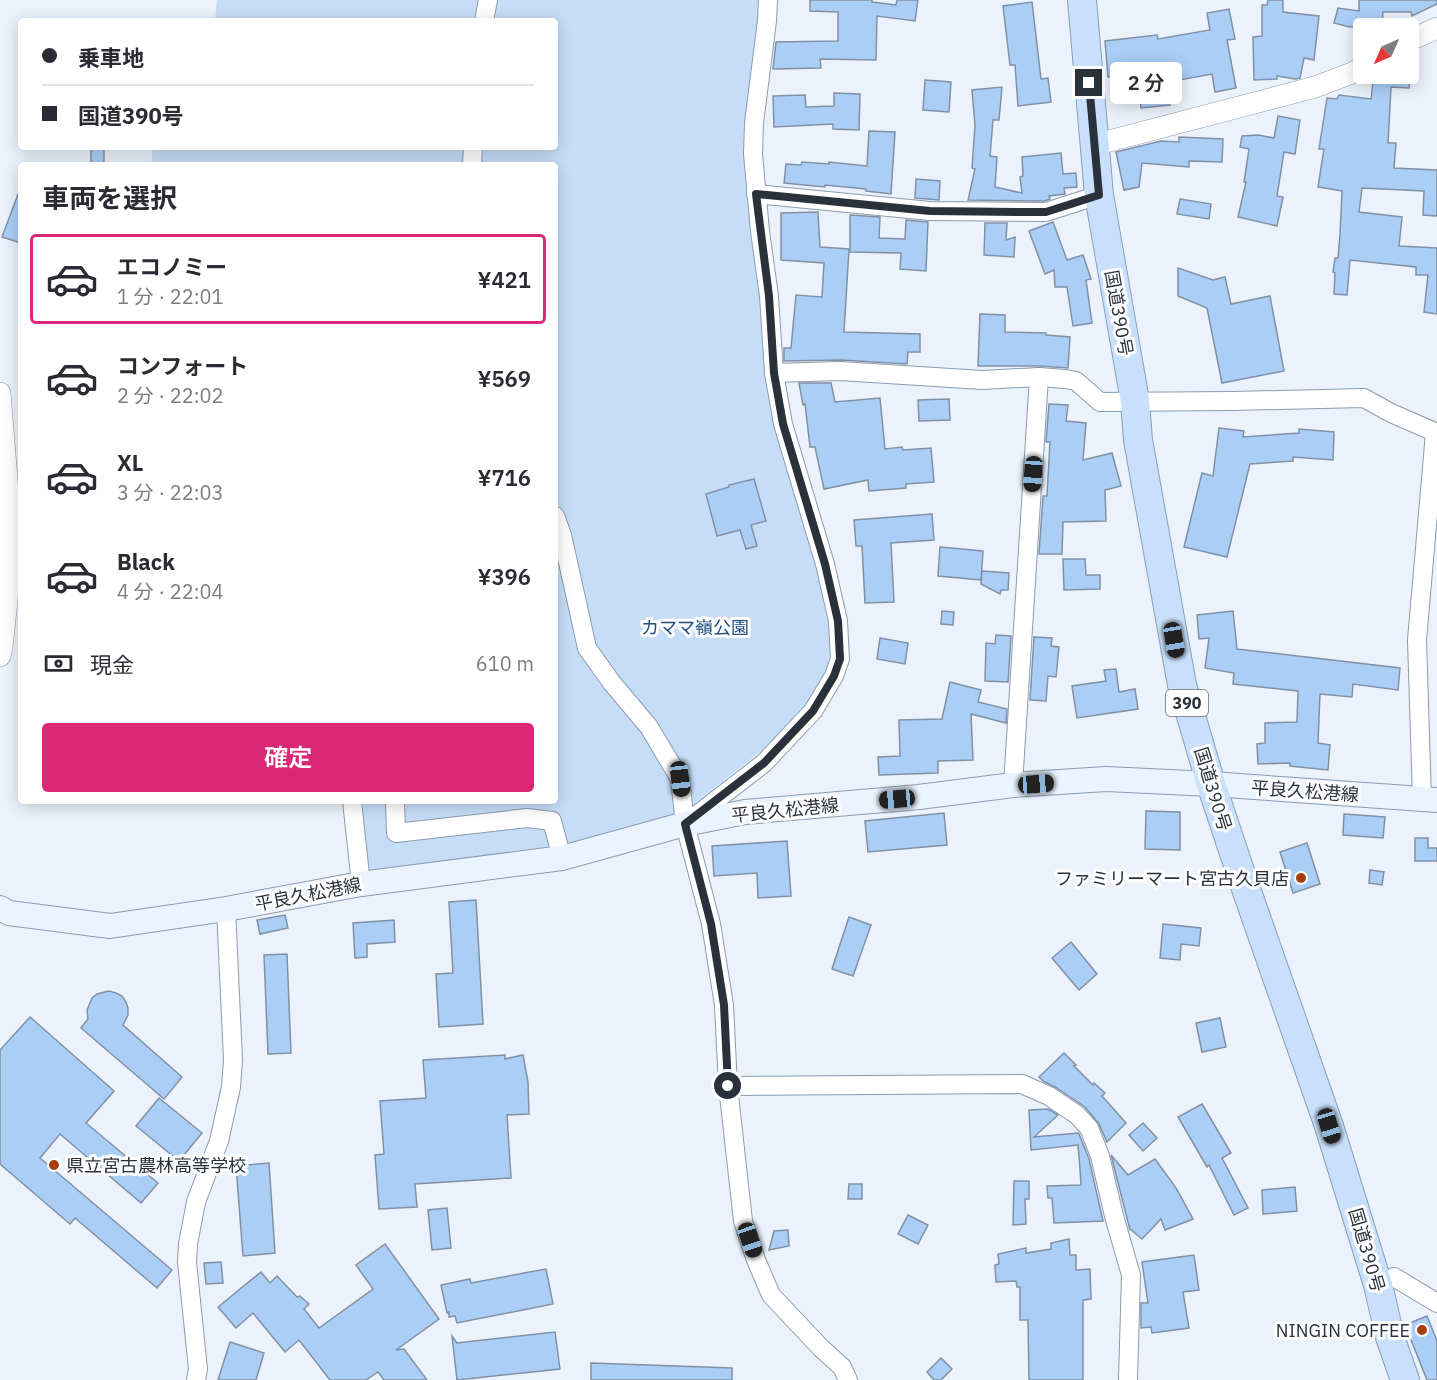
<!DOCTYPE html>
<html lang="ja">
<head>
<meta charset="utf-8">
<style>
	body { margin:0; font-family:"IBM Plex Sans","Noto Sans JP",sans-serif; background:#f2f2f3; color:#2b2b33; height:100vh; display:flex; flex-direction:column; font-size:22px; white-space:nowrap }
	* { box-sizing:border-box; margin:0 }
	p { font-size:20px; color:#7c7c81 }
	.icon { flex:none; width:33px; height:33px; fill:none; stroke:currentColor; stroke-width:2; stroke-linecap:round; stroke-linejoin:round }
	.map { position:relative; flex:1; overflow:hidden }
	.drawer { position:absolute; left:18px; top:162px; width:540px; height:642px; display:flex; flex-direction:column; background:#fff; border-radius:6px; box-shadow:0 3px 15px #0003 }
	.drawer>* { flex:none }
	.top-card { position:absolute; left:18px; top:18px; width:540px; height:132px; border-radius:6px; box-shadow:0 3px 15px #0003; display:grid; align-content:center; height:132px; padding:0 24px; background:#fff }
	.needle { width:39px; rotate:225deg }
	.fabs { position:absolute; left:1353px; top:18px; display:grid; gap:12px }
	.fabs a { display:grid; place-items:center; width:66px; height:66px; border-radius:6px; background:#fff; box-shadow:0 3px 15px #0003; font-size:30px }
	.end { position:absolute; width:27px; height:27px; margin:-14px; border:8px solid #2b313a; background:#fff; box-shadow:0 0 0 3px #fff }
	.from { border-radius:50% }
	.bubble { position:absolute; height:42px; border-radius:6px; background:#fff; box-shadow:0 3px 15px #0003; font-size:20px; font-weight:600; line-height:42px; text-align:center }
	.car { position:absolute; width:18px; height:36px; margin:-18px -9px; border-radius:8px; box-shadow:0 0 4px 2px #0007; background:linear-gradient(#222 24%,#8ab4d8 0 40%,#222 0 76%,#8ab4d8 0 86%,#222 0) }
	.top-card b { display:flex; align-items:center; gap:21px; height:57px; font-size:22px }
	.top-card b+b { border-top:2px solid #e1e1e2 }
	.top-card i { width:15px; height:15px; background:#2b2b33 }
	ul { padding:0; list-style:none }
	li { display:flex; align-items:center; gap:18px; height:90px; margin:0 12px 9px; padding:0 12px; border:3px solid transparent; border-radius:6px }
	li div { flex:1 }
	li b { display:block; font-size:22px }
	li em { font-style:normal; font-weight:600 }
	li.selected { border-color:#db2777 }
	li>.icon { width:54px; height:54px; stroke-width:1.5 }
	h2 { padding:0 24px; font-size:27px; line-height:72px }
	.pay { display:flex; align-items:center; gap:15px; height:66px; padding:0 24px; font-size:22px }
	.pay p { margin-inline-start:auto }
	.action { display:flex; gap:12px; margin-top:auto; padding:12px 24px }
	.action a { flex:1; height:69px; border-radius:6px; background:#db2777; color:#fff; font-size:24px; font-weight:600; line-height:69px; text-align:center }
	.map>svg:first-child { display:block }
	.green { fill:#c6ddf8 }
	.building { fill:#abcef7; stroke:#8191a5; stroke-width:1.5 }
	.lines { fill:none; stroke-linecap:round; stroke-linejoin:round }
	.minor-casing { stroke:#8b9baf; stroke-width:20 }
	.tertiary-casing { stroke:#8b9baf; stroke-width:22 }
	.secondary-casing { stroke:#8b9baf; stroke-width:26 }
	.trunk-casing { stroke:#899eb7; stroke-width:30 }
	.minor { stroke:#fff; stroke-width:18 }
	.tertiary { stroke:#fff; stroke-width:21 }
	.secondary { stroke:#ebf3fe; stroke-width:24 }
	.trunk { stroke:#c8e0fb; stroke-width:28 }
	.route { stroke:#2b313a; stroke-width:8 }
	.poi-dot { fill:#a44007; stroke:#fefefe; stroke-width:2 }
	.labels { text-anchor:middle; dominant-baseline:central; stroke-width:6; stroke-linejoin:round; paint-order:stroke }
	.shield { fill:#fefefe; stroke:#6a6e75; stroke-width:1.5 }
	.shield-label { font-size:16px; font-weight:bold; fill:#2b313a }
	.street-label { font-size:18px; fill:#2b313a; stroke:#fefefe }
	.park-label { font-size:18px; fill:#235083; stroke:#fefefe }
	.poi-label { font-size:18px; fill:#2b313a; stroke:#fefefe; text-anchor:end }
</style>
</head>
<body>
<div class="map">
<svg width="1437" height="1380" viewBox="0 0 1437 1380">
	<rect width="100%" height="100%" fill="#ebf2fb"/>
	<path class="green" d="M 217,0 L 764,0 L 756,194 L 774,373 L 840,659 L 808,715 L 692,805 L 694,823 L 562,858 L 368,873 L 362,801 L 555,801 L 555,165 L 151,165 L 153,147 L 555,147 L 555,21 L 215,21 Z"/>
	<g class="building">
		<path d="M 810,0 L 872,0 L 872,2 L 896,5 L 897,0 L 918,0 L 915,21 L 877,16 L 876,60 L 820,59 L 821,68 L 773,69 L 776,42 L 838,41 L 838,12 L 810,11 Z"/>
		<path d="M 1268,0 L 1283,0 L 1283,12 L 1319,16 L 1314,60 L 1304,58 L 1300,78 L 1295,79 L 1277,76 L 1277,79 L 1254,80 L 1253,37 L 1262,36 L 1262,5 L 1267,5 Z"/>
		<path d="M 1359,0 L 1437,0 L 1437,4 L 1412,16 L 1411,12 L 1383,12 L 1382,27 L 1350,27 L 1334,23 L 1338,8 L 1359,11 Z"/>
		<path d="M 1032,2 L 1041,79 L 1048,78 L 1051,102 L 1018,106 L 1015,65 L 1010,65 L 1003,6 Z"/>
		<path d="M 1229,9 L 1235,39 L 1227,40 L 1236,88 L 1215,92 L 1212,74 L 1168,82 L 1170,105 L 1141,108 L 1137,74 L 1108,77 L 1105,41 L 1157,35 L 1158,39 L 1210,30 L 1207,13 Z"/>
		<path d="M 1374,74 L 1410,74 L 1409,88 L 1391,87 L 1388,143 L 1396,143 L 1394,168 L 1437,170 L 1437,216 L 1423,215 L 1424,191 L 1362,188 L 1359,212 L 1402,217 L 1399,246 L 1437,248 L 1437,314 L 1424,312 L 1428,275 L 1416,275 L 1416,267 L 1350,260 L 1347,295 L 1334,294 L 1335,273 L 1333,272 L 1335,258 L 1338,258 L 1340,235 L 1342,191 L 1318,187 L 1324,149 L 1319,149 L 1327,98 L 1337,99 L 1339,95 L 1371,99 Z"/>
		<path d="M 925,80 L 951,82 L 949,112 L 923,110 Z"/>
		<path d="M 1002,87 L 999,120 L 993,120 L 990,156 L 997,157 L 995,187 L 1022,193 L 1020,177 L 1023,176 L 1022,157 L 1061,153 L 1063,174 L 1076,173 L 1077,187 L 1064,188 L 1065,194 L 1049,196 L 1050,199 L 1044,201 L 968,200 L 975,169 L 972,168 L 975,125 L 972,90 Z"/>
		<path d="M 834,93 L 860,94 L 859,130 L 833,129 L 833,124 L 774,127 L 773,96 L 805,95 L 806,107 L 834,106 Z"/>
		<path d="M 1278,116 L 1300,120 L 1295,154 L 1284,152 L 1277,196 L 1283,197 L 1277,226 L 1238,217 L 1246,182 L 1244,182 L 1249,149 L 1240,147 L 1242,136 L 1258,135 L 1274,138 Z"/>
		<path d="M 869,131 L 895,132 L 891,194 L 866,191 L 866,189 L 825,185 L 825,187 L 784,183 L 786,164 L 801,165 L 802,162 L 829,164 L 829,162 L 867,166 Z"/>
		<path d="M 1179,137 L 1223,139 L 1222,162 L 1189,161 L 1189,167 L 1142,163 L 1139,187 L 1124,190 L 1116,152 L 1161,141 L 1179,142 Z"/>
		<rect x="91" y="147" width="13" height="18"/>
		<path d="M 916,179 L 940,181 L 939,200 L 915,198 Z"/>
		<path d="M 20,189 L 21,189 L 21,243 L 2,237 Z"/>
		<path d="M 1180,199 L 1211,204 L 1209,219 L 1177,214 Z"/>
		<path d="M 818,212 L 820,247 L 849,249 L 844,332 L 920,334 L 920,352 L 908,352 L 907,364 L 841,360 L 784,361 L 784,348 L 791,348 L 796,295 L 822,297 L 824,263 L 781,260 L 781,213 Z"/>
		<path d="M 850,215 L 880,217 L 879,238 L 905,239 L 906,220 L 928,222 L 926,271 L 900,269 L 901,253 L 850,252 Z"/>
		<path d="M 1053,222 L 1067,260 L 1083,255 L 1091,279 L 1086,280 L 1092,323 L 1073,326 L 1067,287 L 1055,287 L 1054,270 L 1045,274 L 1029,231 Z"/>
		<path d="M 985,223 L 1007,223 L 1006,240 L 1015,237 L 1014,257 L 984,255 Z"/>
		<path d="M 1178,268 L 1213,280 L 1225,277 L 1231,304 L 1270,296 L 1284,371 L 1222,383 L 1207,308 L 1178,296 Z"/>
		<path d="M 980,314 L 1005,315 L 1005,332 L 1046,333 L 1046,335 L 1070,337 L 1068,368 L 1040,366 L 978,366 Z"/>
		<path d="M 799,383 L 831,383 L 835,402 L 880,398 L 885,449 L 902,447 L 903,450 L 931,448 L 934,482 L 906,484 L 906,488 L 869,491 L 868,480 L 824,489 L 815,447 L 810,447 L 805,404 L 803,405 Z"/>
		<path d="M 949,399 L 950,420 L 919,421 L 918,400 Z"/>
		<path d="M 1049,404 L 1068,405 L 1066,421 L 1086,423 L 1083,460 L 1112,453 L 1121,486 L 1105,490 L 1106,521 L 1063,522 L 1062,554 L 1039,554 L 1043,496 L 1047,496 L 1050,442 L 1046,442 Z"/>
		<path d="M 1219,428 L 1244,431 L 1243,437 L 1299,433 L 1299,429 L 1334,432 L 1333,460 L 1293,457 L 1293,461 L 1250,464 L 1227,557 L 1184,547 L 1202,473 L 1213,476 Z"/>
		<path d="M 754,479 L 766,521 L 751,525 L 757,546 L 746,549 L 740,530 L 717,536 L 706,494 L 729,487 L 729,485 Z"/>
		<path d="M 932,514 L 934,540 L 891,543 L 894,602 L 865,603 L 862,546 L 856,546 L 854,520 Z"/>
		<path d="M 940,547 L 983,551 L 981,580 L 938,576 Z"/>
		<path d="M 1063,559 L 1085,559 L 1086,575 L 1100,575 L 1100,589 L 1064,590 Z"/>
		<path d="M 982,571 L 1009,573 L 1008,590 L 1001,590 L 1000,594 L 981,584 Z"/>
		<path d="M 942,611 L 954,612 L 953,625 L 941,624 Z"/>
		<path d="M 1233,611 L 1237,649 L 1400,668 L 1398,690 L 1353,684 L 1352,697 L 1320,694 L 1318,743 L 1330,745 L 1328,770 L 1290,766 L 1290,763 L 1258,764 L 1257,744 L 1265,743 L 1265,723 L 1297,722 L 1298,691 L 1233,684 L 1234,673 L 1205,668 L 1209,638 L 1199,639 L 1197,615 Z"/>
		<path d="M 996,635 L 1011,636 L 1008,682 L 985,681 L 986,643 L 995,644 Z"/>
		<path d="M 1034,637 L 1052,638 L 1051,646 L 1059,647 L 1056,677 L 1048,676 L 1046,701 L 1030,700 Z"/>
		<path d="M 880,638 L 908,643 L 905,664 L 877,659 Z"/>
		<path d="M 1116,669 L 1119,692 L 1135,689 L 1138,709 L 1077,718 L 1072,686 L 1106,681 L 1104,670 Z"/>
		<path d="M 950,682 L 981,690 L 978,702 L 1007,709 L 1006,723 L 971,714 L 973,760 L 938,761 L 938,773 L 879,775 L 878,757 L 900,756 L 899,720 L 942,719 Z"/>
		<path d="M 1146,811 L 1180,812 L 1180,850 L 1145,849 Z"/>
		<path d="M 944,813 L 947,845 L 868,852 L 865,821 Z"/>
		<path d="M 1344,814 L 1385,817 L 1383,838 L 1343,835 Z"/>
		<path d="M 1415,838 L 1428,838 L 1428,848 L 1437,848 L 1437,861 L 1415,861 Z"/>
		<path d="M 787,841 L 791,896 L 758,898 L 757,873 L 714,876 L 712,846 Z"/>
		<path d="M 1307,843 L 1320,884 L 1293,893 L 1280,852 Z"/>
		<path d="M 1370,870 L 1384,872 L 1382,885 L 1369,883 Z"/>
		<path d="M 476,900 L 483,1024 L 439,1027 L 436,974 L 453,973 L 449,902 Z"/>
		<path d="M 285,915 L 288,928 L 260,934 L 257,920 Z"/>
		<path d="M 849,917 L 871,925 L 853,976 L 832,969 Z"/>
		<path d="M 394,920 L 395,942 L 367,944 L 367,957 L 355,958 L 353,923 Z"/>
		<path d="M 1163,924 L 1201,928 L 1199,946 L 1181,944 L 1180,960 L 1160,958 Z"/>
		<path d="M 1071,942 L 1097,974 L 1079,990 L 1052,958 Z"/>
		<path d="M 287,954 L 291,1053 L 268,1054 L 264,955 Z"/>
		<path d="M 109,991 L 116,993 L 122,996 L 126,1002 L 128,1008 L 128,1015 L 123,1025 L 182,1077 L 164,1099 L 81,1028 L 88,1019 L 87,1010 L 92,998 L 97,994 Z"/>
		<path d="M 30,1017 L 114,1091 L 86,1123 L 158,1183 L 141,1203 L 60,1134 L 40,1158 L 172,1270 L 157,1288 L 75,1218 L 70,1224 L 0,1164 L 0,1050 Z"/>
		<path d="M 1220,1018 L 1226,1047 L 1202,1052 L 1196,1023 Z"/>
		<path d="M 1064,1053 L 1076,1065 L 1074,1066 L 1093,1085 L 1094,1083 L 1105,1093 L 1102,1096 L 1126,1123 L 1107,1142 L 1099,1124 L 1085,1107 L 1055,1087 L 1043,1081 L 1039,1077 Z"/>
		<path d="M 505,1055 L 505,1059 L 523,1055 L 528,1082 L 529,1114 L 507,1115 L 511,1178 L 415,1184 L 417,1207 L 379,1209 L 375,1155 L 384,1154 L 380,1101 L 426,1098 L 423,1060 Z"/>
		<path d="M 159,1098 L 202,1133 L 179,1161 L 136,1126 Z"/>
		<path d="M 1202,1104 L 1231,1153 L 1222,1158 L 1248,1208 L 1234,1215 L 1209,1165 L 1207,1167 L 1178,1117 Z"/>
		<path d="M 1048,1109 L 1058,1115 L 1034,1137 L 1078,1133 L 1079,1134 L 1089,1159 L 1103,1221 L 1054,1223 L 1052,1198 L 1048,1198 L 1047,1186 L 1081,1185 L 1080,1169 L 1078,1145 L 1031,1150 L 1029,1110 Z"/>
		<path d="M 1143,1123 L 1157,1138 L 1143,1151 L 1129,1135 Z"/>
		<path d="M 1111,1155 L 1128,1175 L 1155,1159 L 1176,1188 L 1193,1219 L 1165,1230 L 1161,1219 L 1142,1239 L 1130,1229 L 1130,1230 Z"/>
		<path d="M 269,1163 L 275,1253 L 243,1256 L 236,1166 Z"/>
		<path d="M 1014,1181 L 1029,1181 L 1029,1199 L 1025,1199 L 1026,1224 L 1013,1225 Z"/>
		<path d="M 849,1184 L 862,1184 L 862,1199 L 848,1199 Z"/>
		<path d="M 1295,1187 L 1297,1211 L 1263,1214 L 1262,1190 Z"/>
		<path d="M 447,1208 L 451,1248 L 432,1250 L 428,1210 Z"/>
		<path d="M 908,1215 L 928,1225 L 918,1244 L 898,1234 Z"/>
		<path d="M 788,1230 L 789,1246 L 769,1250 L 774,1231 Z"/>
		<path d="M 1069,1239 L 1070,1255 L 1076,1255 L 1076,1270 L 1090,1269 L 1091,1299 L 1083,1300 L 1083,1380 L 1029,1380 L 1028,1320 L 1020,1320 L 1020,1287 L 1017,1287 L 1016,1281 L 996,1282 L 995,1265 L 999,1264 L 998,1254 L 1026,1248 L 1026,1253 L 1051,1249 L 1051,1243 Z"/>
		<path d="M 385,1244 L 439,1319 L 396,1350 L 404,1349 L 427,1380 L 384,1380 L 378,1372 L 366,1380 L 330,1380 L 299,1340 L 285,1352 L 253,1313 L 236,1328 L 218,1307 L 261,1272 L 270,1283 L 277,1276 L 297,1297 L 300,1296 L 309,1304 L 304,1309 L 319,1328 L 373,1289 L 356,1265 Z"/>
		<path d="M 1194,1255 L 1199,1290 L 1183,1292 L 1189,1328 L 1152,1333 L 1151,1327 L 1141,1328 L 1141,1303 L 1148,1303 L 1142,1262 Z"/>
		<path d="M 221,1262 L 223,1283 L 206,1284 L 204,1263 Z"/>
		<path d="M 546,1269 L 553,1304 L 457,1323 L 455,1316 L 449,1317 L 449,1312 L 447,1313 L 441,1285 L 470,1279 L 471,1283 Z"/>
		<path d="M 1427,1316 L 1437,1341 L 1437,1380 L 1427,1380 L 1405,1325 Z"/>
		<path d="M 555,1332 L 560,1369 L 457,1380 L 452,1336 L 457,1343 Z"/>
		<path d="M 230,1342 L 264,1353 L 256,1380 L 218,1380 Z"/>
		<path d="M 941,1358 L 952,1369 L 941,1380 L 934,1380 L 927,1372 Z"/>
		<path d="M 591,1363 L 732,1368 L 732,1380 L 591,1380 Z"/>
	</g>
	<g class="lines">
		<g class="minor-casing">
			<g id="minor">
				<path d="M 484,21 L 488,0"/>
				<path d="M 472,165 L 473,147"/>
				<path d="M 756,194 L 930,211 L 1046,212 L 1099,195"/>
				<path d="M 774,373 L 840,371 L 982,380 L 1039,377 L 1065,379 L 1076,381 L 1100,402 L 1233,401 L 1364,398 L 1391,413 L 1437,433"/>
				<path d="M 555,516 L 562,535 L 587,648 L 612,683 L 649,727 L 680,779 L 685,824 L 711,924 L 724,1005 L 728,1086 L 743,1221 L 756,1260 L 771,1295 L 821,1348 L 842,1367 L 848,1380"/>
				<path d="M 1013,785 L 1039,377"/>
				<path d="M 1422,799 L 1417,640 L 1435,433"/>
				<path d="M 352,801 L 361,884"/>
				<path d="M 395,801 L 396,833 L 527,818 L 552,821 L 562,858"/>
				<path d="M 689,821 L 764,763 L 813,711 L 834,676 L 840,659 L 838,621 L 825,564 L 783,424 L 774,373 L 769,296 L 760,231 L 753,154 L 754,123 L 767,21 L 768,0"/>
				<path d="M 728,1086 L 1022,1084 L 1049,1096 L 1077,1115 L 1089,1128 L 1100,1156 L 1114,1216 L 1131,1275 L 1128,1380"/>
				<path d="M 1378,1285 L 1394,1277 L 1437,1303"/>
				<path d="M 196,1380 L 198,1369 L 187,1262 L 188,1244 L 196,1202 L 219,1141 L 231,1087 L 233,1060 L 226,909"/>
			</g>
		</g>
		<g class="tertiary-casing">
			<g id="tertiary">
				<path d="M 1408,41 L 1437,28"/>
				<path d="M 1094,145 L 1315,87 L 1352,73 L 1364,66"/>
				<path d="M 0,393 L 10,516 L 9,582 L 2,647 L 0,656"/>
			</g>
		</g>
		<g class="secondary-casing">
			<path id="secondary" d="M 0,908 L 9,913 L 110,926 L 226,909 L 361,884 L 562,858 L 685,824 L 745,812 L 919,797 L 1013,785 L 1106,779 L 1211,784 L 1437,800"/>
		</g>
		<g class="trunk-casing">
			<path id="trunk" d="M 1082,0 L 1099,195 L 1135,401 L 1138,440 L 1182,685 L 1211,784 L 1244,883 L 1329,1126 L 1378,1285 L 1390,1337 L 1405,1380"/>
		</g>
		<use href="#minor" class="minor"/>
		<use href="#tertiary" class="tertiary"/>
		<use href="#secondary" class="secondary"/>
		<use href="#trunk" class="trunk"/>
	</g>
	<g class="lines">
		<path class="route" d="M 728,1086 L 724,1005 L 711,924 L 685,824 L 764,763 L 813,711 L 834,676 L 840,659 L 838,621 L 825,564 L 783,424 L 774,373 L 769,296 L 756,194 L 930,211 L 1023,212 L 1046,212 L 1099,195 L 1089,83"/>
	</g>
	<g class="poi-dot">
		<circle cx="1301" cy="878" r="6"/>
		<circle cx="54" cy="1165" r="6"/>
		<circle cx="1422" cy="1330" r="6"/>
	</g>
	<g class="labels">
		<rect class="shield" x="1166" y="690" width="42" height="26" rx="4.5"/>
		<g class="shield-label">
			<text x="1187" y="703">390</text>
		</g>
		<g class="street-label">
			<text transform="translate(1119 313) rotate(80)">国道390号</text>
			<text transform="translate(1213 789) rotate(73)">国道390号</text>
			<text transform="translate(1305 791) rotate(4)">平良久松港線</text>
			<text transform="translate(785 810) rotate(-6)">平良久松港線</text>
			<text transform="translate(308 894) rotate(-11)">平良久松港線</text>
			<text transform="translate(1367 1250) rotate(74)">国道390号</text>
		</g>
		<g class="park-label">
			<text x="695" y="627">カママ嶺公園</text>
		</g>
		<g class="poi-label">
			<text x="1289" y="878">ファミリーマート宮古久貝店</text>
			<text x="66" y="1165" text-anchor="start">県立宮古農林高等学校</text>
			<text x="1410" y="1330">NINGIN COFFEE</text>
		</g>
	</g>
</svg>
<div class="fabs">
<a><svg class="needle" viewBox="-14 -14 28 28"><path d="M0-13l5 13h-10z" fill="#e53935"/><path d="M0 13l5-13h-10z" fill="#7c7c81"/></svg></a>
</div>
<i class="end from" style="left:728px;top:1086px"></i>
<i class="end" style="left:1089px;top:83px"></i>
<div class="bubble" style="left:1110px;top:62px;width:72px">2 分</div>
<i class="car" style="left:1033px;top:474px;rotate:184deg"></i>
<i class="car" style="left:1174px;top:640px;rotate:170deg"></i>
<i class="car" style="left:680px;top:779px;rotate:173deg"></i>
<i class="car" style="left:1036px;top:784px;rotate:86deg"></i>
<i class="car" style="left:897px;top:799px;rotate:265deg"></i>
<i class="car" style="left:1329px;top:1126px;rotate:163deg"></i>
<i class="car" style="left:750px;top:1240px;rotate:161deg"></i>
<div class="top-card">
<b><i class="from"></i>乗車地</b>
<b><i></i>国道390号</b>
</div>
<section class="drawer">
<h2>車両を選択</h2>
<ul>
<li class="selected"><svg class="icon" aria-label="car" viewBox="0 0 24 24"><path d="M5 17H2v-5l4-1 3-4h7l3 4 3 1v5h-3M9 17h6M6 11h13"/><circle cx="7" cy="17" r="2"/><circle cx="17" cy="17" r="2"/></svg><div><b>エコノミー</b><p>1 分 · 22:01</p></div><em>¥421</em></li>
<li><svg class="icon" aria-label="car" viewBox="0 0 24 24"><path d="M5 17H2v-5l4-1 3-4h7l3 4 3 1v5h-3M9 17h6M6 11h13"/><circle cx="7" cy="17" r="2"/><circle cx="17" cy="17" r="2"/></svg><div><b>コンフォート</b><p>2 分 · 22:02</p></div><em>¥569</em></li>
<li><svg class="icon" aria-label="car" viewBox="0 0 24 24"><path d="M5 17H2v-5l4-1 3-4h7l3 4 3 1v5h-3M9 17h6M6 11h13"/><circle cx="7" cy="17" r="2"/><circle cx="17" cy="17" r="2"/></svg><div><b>XL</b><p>3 分 · 22:03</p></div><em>¥716</em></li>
<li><svg class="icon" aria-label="car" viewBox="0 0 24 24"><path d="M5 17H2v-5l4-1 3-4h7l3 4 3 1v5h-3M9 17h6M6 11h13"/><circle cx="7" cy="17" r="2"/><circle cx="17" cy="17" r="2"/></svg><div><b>Black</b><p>4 分 · 22:04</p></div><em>¥396</em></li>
</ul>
<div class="pay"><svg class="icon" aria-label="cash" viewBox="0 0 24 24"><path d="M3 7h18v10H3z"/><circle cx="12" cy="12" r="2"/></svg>現金<p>610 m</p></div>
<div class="action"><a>確定</a></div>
</section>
</div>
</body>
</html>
